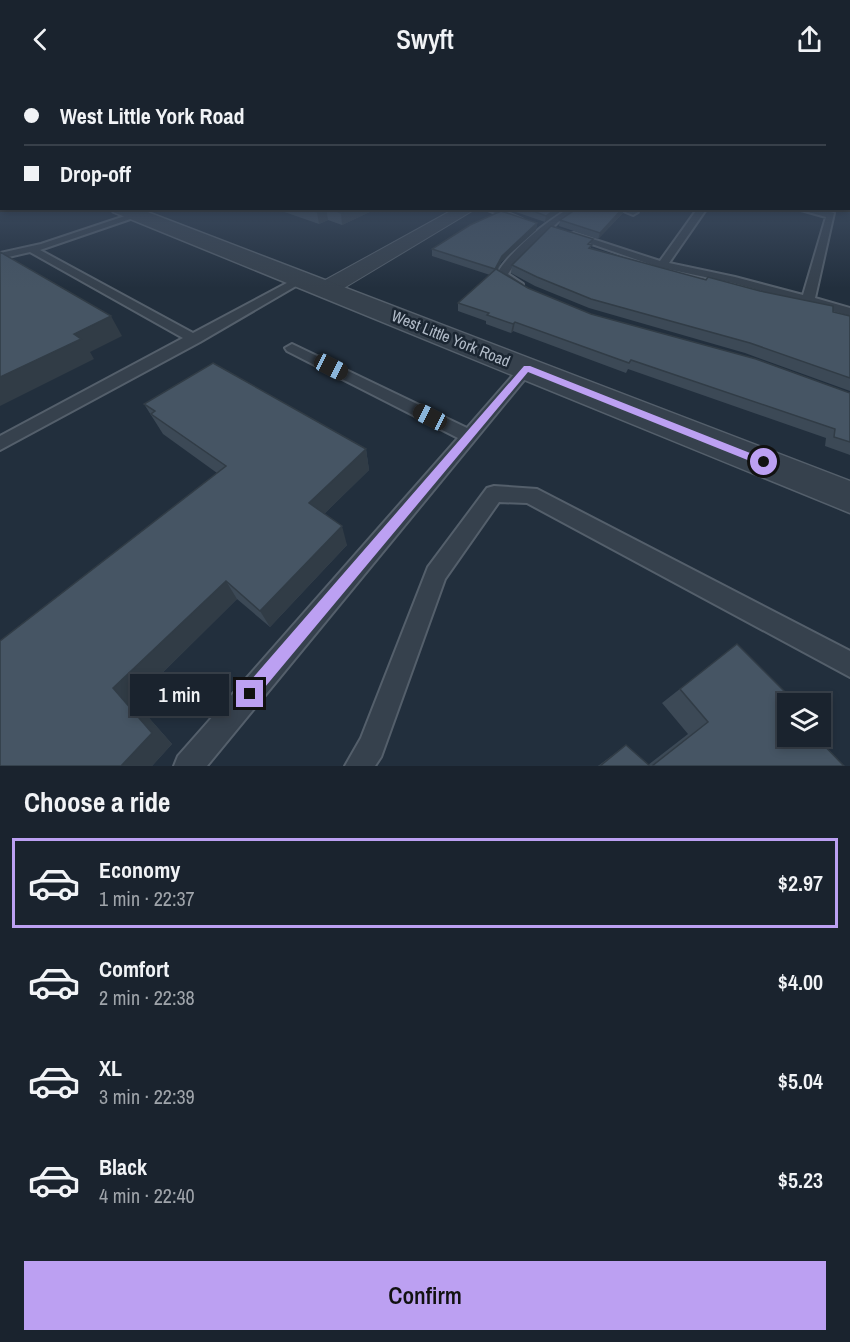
<!DOCTYPE html>
<html lang="en">
<head>
<meta charset="utf-8">
<style>
	body { margin:0; font-family:"Archivo Narrow",sans-serif; background:#232b36; color:#f1f3f6; height:100vh; display:flex; flex-direction:column; font-size:22px; white-space:nowrap }
	* { box-sizing:border-box; margin:0 }
	p { font-size:20px; color:#9fa4aa }
	.icon { flex:none; width:33px; height:33px; fill:none; stroke:currentColor; stroke-width:2; stroke-linecap:round; stroke-linejoin:round }
	.map { position:relative; height:688px; overflow:hidden }
	.panel { display:flex; flex-direction:column; background:#1a232e; flex:1 }
	.panel>* { flex:none }
	.guide { position:absolute; left:0px; top:0px; width:850px; height:132px; box-shadow:0 3px 9px #0003,0 0 0 2px #38404a; display:grid; align-content:center; height:132px; padding:0 24px; background:#1a232e }
	.tools { position:absolute; left:777px; top:615px; display:grid; gap:12px }
	.tools a { display:grid; place-items:center; width:54px; height:54px; border-radius:0px; background:#1a232e; box-shadow:0 3px 9px #0003,0 0 0 2px #38404a; font-size:30px }
	.end { position:absolute; width:27px; height:27px; margin:-14px; border:8px solid #bca0f2; background:#111; box-shadow:0 0 0 3px #111 }
	.from { border-radius:50% }
	.bubble { position:absolute; height:42px; border-radius:0px; background:#1a232e; box-shadow:0 3px 9px #0003,0 0 0 2px #38404a; font-size:20px; font-weight:600; line-height:42px; text-align:center }
	.car { position:absolute; width:18px; height:36px; margin:-18px -9px; border-radius:8px; box-shadow:0 0 4px 2px #0007; background:linear-gradient(#222 24%,#8ab4d8 0 40%,#222 0 76%,#8ab4d8 0 86%,#222 0) }
	.guide b { display:flex; align-items:center; gap:21px; height:57px; font-size:22px }
	.guide b+b { border-top:2px solid #38404a }
	.guide i { width:15px; height:15px; background:#f1f3f6 }
	ul { padding:0; list-style:none }
	li { display:flex; align-items:center; gap:18px; height:90px; margin:0 12px 9px; padding:0 12px; border:3px solid transparent; border-radius:0px }
	li div { flex:1 }
	li b { display:block; font-size:22px }
	li em { font-style:normal; font-weight:600 }
	li.current { border-color:#bca0f2 }
	li>.icon { width:54px; height:54px; stroke-width:1.5 }
	h2 { padding:0 24px; font-size:27px; line-height:72px }
	.cta { display:flex; gap:12px; margin-top:auto; padding:12px 24px }
	.cta a { flex:1; height:69px; border-radius:0px; background:#bca0f2; color:#111; font-size:24px; font-weight:600; line-height:69px; text-align:center }
	header { display:flex; justify-content:space-between; align-items:center; height:78px; padding:0 24px; background:#1a232e; font-size:27px; font-weight:600 }
	.map>svg:first-child { display:block }
	.lines { fill:none; stroke-linecap:round; stroke-linejoin:round }
	.service-casing { stroke:#545f6b; stroke-width:4 }
	.minor-casing { stroke:#545f6b; stroke-width:2 }
	.tertiary-casing { stroke:#545f6b; stroke-width:3 }
	.service { fill:#36414d; fill-rule:evenodd }
	.minor { fill:#36414d; fill-rule:evenodd }
	.tertiary { fill:#36414d; fill-rule:evenodd }
	.wall { fill:#3c4956 }
	.shaded-wall { fill:#313c46 }
	.building { fill:#465564; stroke:#313c46; stroke-width:1.5 }
	.route { fill:#bca0f2 }
	.labels { text-anchor:middle; dominant-baseline:central; stroke-width:5; stroke-linejoin:round; paint-order:stroke }
	.street-label { font-size:16px; fill:#b2bcc9; stroke:#1b2632 }
</style>
</head>
<body>
<header><svg class="icon" aria-label="back" viewBox="0 0 24 24"><path d="M15 5l-7 7 7 7"/></svg>Swyft<svg class="icon" aria-label="share" viewBox="0 0 24 24"><path d="M12 15V3M7 8l5-5 5 5M5 13v7h14v-7"/></svg></header>
<div class="map">
<svg width="850" height="688" viewBox="0 0 850 688">
	<rect width="100%" height="100%" fill="#222f3d"/>
	<g class="lines">
		<g class="service-casing">
			<g id="service">
				<path d="M 483,130 L 497,130 L 522,141 L 514,143 Z"/>
				<path d="M 570,130 L 582,130 L 558,144 L 512,190 L 508,196 L 523,206 L 523,210 L 515,210 L 498,199 L 496,197 C 511,172 545,144 570,130 Z"/>
				<path d="M 616,130 L 631,130 L 638,134 L 633,137 Z"/>
				<path d="M 698,130 L 707,130 L 669,185 L 735,199 L 803,217 L 826,139 L 794,130 L 813,130 L 834,135 L 815,220 L 850,230 L 850,238 L 733,205 L 658,189 L 566,157 L 574,155 L 660,183 Z"/>
				<path d="M 134,135 L 142,137 L 40,172 L 193,255 L 298,199 L 302,198 L 308,201 L 200,264 L 0,372 L 0,358 L 183,260 L 30,174 L 0,181 L 0,175 L 41,166 Z"/>
				<path d="M 292,266 L 467,350 L 522,287 L 527,285 L 534,290 L 207,688 L 174,688 L 178,678 L 458,360 L 287,273 L 285,270 Z"/>
				<path d="M 494,408 L 537,411 L 850,573 L 850,599 L 527,425 L 499,424 L 445,501 L 381,679 L 375,688 L 345,688 L 361,660 L 428,489 L 487,410 Z"/>
			</g>
		</g>
		<g class="minor-casing">
			<path id="minor" d="M 456,130 L 477,130 L 334,216 L 326,218 L 318,216 L 315,211 L 318,206 Z"/>
		</g>
		<g class="tertiary-casing">
			<path id="tertiary" d="M 110,130 L 137,130 L 850,403 L 850,435 L 113,134 Z"/>
		</g>
		<use href="#service" class="service"/>
		<use href="#minor" class="minor"/>
		<use href="#tertiary" class="tertiary"/>
	</g>
	<g class="wall">
		<path d="M 273,130 L 378,130 L 342,147 L 328,142 L 319,146 Z"/>
		<path d="M 513,130 L 565,130 L 545,144 L 513,133 Z"/>
		<path d="M 578,130 L 624,130 L 623,135 L 598,161 L 559,148 L 560,142 Z"/>
		<path d="M 537,145 L 536,152 L 501,184 L 498,192 L 528,210 L 591,236 L 850,315 L 850,377 L 825,368 L 826,360 L 628,291 L 626,295 L 513,253 L 511,255 L 486,246 L 486,243 L 458,233 L 458,225 L 490,197 L 432,178 L 432,171 Z"/>
		<path d="M 591,167 L 591,170 L 706,202 L 850,238 L 850,313 L 745,275 L 589,230 L 535,208 L 511,195 L 512,187 Z"/>
		<path d="M 144,326 L 366,371 L 369,392 L 324,436 L 347,467 L 270,549 L 237,521 L 134,623 L 172,666 L 152,688 L 0,688 L 217,395 L 163,356 Z"/>
		<path d="M 737,566 L 785,628 L 844,688 L 598,688 L 626,667 L 648,687 L 688,656 L 662,625 Z"/>
	</g>
	<g class="shaded-wall">
		<path d="M 326,130 L 328,142 L 319,146 L 317,134 Z"/>
		<path d="M 350,130 L 378,130 L 342,147 L 341,135 Z"/>
		<path d="M 557,130 L 565,130 L 545,144 L 546,138 Z"/>
		<path d="M 623,130 L 624,130 L 623,135 L 598,161 L 600,155 Z"/>
		<path d="M 537,145 L 536,152 L 501,184 L 494,198 L 495,191 L 502,178 Z"/>
		<path d="M 111,238 L 122,258 L 90,274 L 94,281 L 0,328 L 0,299 L 74,256 Z"/>
		<path d="M 515,244 L 513,253 L 511,255 L 513,246 Z"/>
		<path d="M 366,371 L 369,392 L 315,445 L 309,425 Z"/>
		<path d="M 342,448 L 347,467 L 270,549 L 260,533 Z"/>
		<path d="M 226,503 L 237,521 L 134,623 L 172,666 L 152,688 L 121,688 L 113,610 Z"/>
	</g>
	<g class="building">
		<path d="M 307,130 L 325,130 L 317,134 Z"/>
		<path d="M 327,130 L 350,130 L 341,135 Z"/>
		<path d="M 525,130 L 557,130 L 546,138 Z"/>
		<path d="M 578,130 L 623,130 L 600,155 L 560,142 Z"/>
		<path d="M 501,133 L 537,145 L 502,178 L 495,191 L 432,171 L 470,147 Z"/>
		<path d="M 551,148 L 593,161 L 588,166 L 592,167 L 589,170 L 706,202 L 708,199 L 760,213 L 833,228 L 833,234 L 850,238 L 850,300 L 750,265 L 591,221 L 537,199 L 512,187 Z"/>
		<path d="M 0,174 L 111,238 L 74,256 L 81,261 L 0,299 Z"/>
		<path d="M 496,191 L 528,210 L 591,236 L 756,281 L 850,315 L 850,364 L 834,359 L 835,351 L 631,282 L 629,285 L 515,244 L 513,246 L 487,237 L 489,235 L 458,225 Z"/>
		<path d="M 213,285 L 366,371 L 309,425 L 342,448 L 260,533 L 226,503 L 113,610 L 152,655 L 121,688 L 0,688 L 0,563 L 226,388 L 151,336 L 155,333 L 144,326 Z"/>
		<path d="M 737,566 L 788,617 L 785,628 L 788,630 L 788,658 L 815,658 L 844,688 L 652,688 L 708,644 L 680,611 Z"/>
		<path d="M 626,667 L 650,688 L 600,688 Z"/>
	</g>
	<linearGradient id="sky" x2="0" y2="1"><stop stop-color="#131a22"/><stop offset="0.54" stop-color="#3e4d62"/><stop offset="1" stop-color="#3e4d62" stop-opacity="0"/></linearGradient>
	<rect width="850" height="210" fill="url(#sky)"/>
	<path class="route" d="M 524,288 L 530,288 L 768,382 L 769,384 L 768,387 L 760,387 L 528,294 L 255,621 L 250,623 L 244,621 L 242,616 L 244,610 Z"/>
	<g class="labels">
		<g class="street-label">
			<text transform="translate(451 260) rotate(22)">West Little York Road</text>
		</g>
	</g>
</svg>
<div class="tools">
<a><svg class="icon" aria-label="layers" viewBox="0 0 24 24"><path d="M12 4l9 5-9 5-9-5zM3 14l9 5 9-5"/></svg></a>
</div>
<i class="end from" style="left:764px;top:384px"></i>
<i class="end" style="left:250px;top:616px"></i>
<div class="bubble" style="left:130px;top:596px;width:99px">1 min</div>
<i class="car" style="left:331px;top:289px;rotate:117deg"></i>
<i class="car" style="left:430px;top:339px;rotate:297deg"></i>
<div class="guide">
<b><i class="from"></i>West Little York Road</b>
<b><i></i>Drop-off</b>
</div>
</div>
<section class="panel">
<h2>Choose a ride</h2>
<ul>
<li class="current"><svg class="icon" aria-label="car" viewBox="0 0 24 24"><path d="M5 17H2v-5l4-1 3-4h7l3 4 3 1v5h-3M9 17h6M6 11h13"/><circle cx="7" cy="17" r="2"/><circle cx="17" cy="17" r="2"/></svg><div><b>Economy</b><p>1 min · 22:37</p></div><em>$2.97</em></li>
<li><svg class="icon" aria-label="car" viewBox="0 0 24 24"><path d="M5 17H2v-5l4-1 3-4h7l3 4 3 1v5h-3M9 17h6M6 11h13"/><circle cx="7" cy="17" r="2"/><circle cx="17" cy="17" r="2"/></svg><div><b>Comfort</b><p>2 min · 22:38</p></div><em>$4.00</em></li>
<li><svg class="icon" aria-label="car" viewBox="0 0 24 24"><path d="M5 17H2v-5l4-1 3-4h7l3 4 3 1v5h-3M9 17h6M6 11h13"/><circle cx="7" cy="17" r="2"/><circle cx="17" cy="17" r="2"/></svg><div><b>XL</b><p>3 min · 22:39</p></div><em>$5.04</em></li>
<li><svg class="icon" aria-label="car" viewBox="0 0 24 24"><path d="M5 17H2v-5l4-1 3-4h7l3 4 3 1v5h-3M9 17h6M6 11h13"/><circle cx="7" cy="17" r="2"/><circle cx="17" cy="17" r="2"/></svg><div><b>Black</b><p>4 min · 22:40</p></div><em>$5.23</em></li>
</ul>
<div class="cta"><a>Confirm</a></div>
</section>
</body>
</html>
